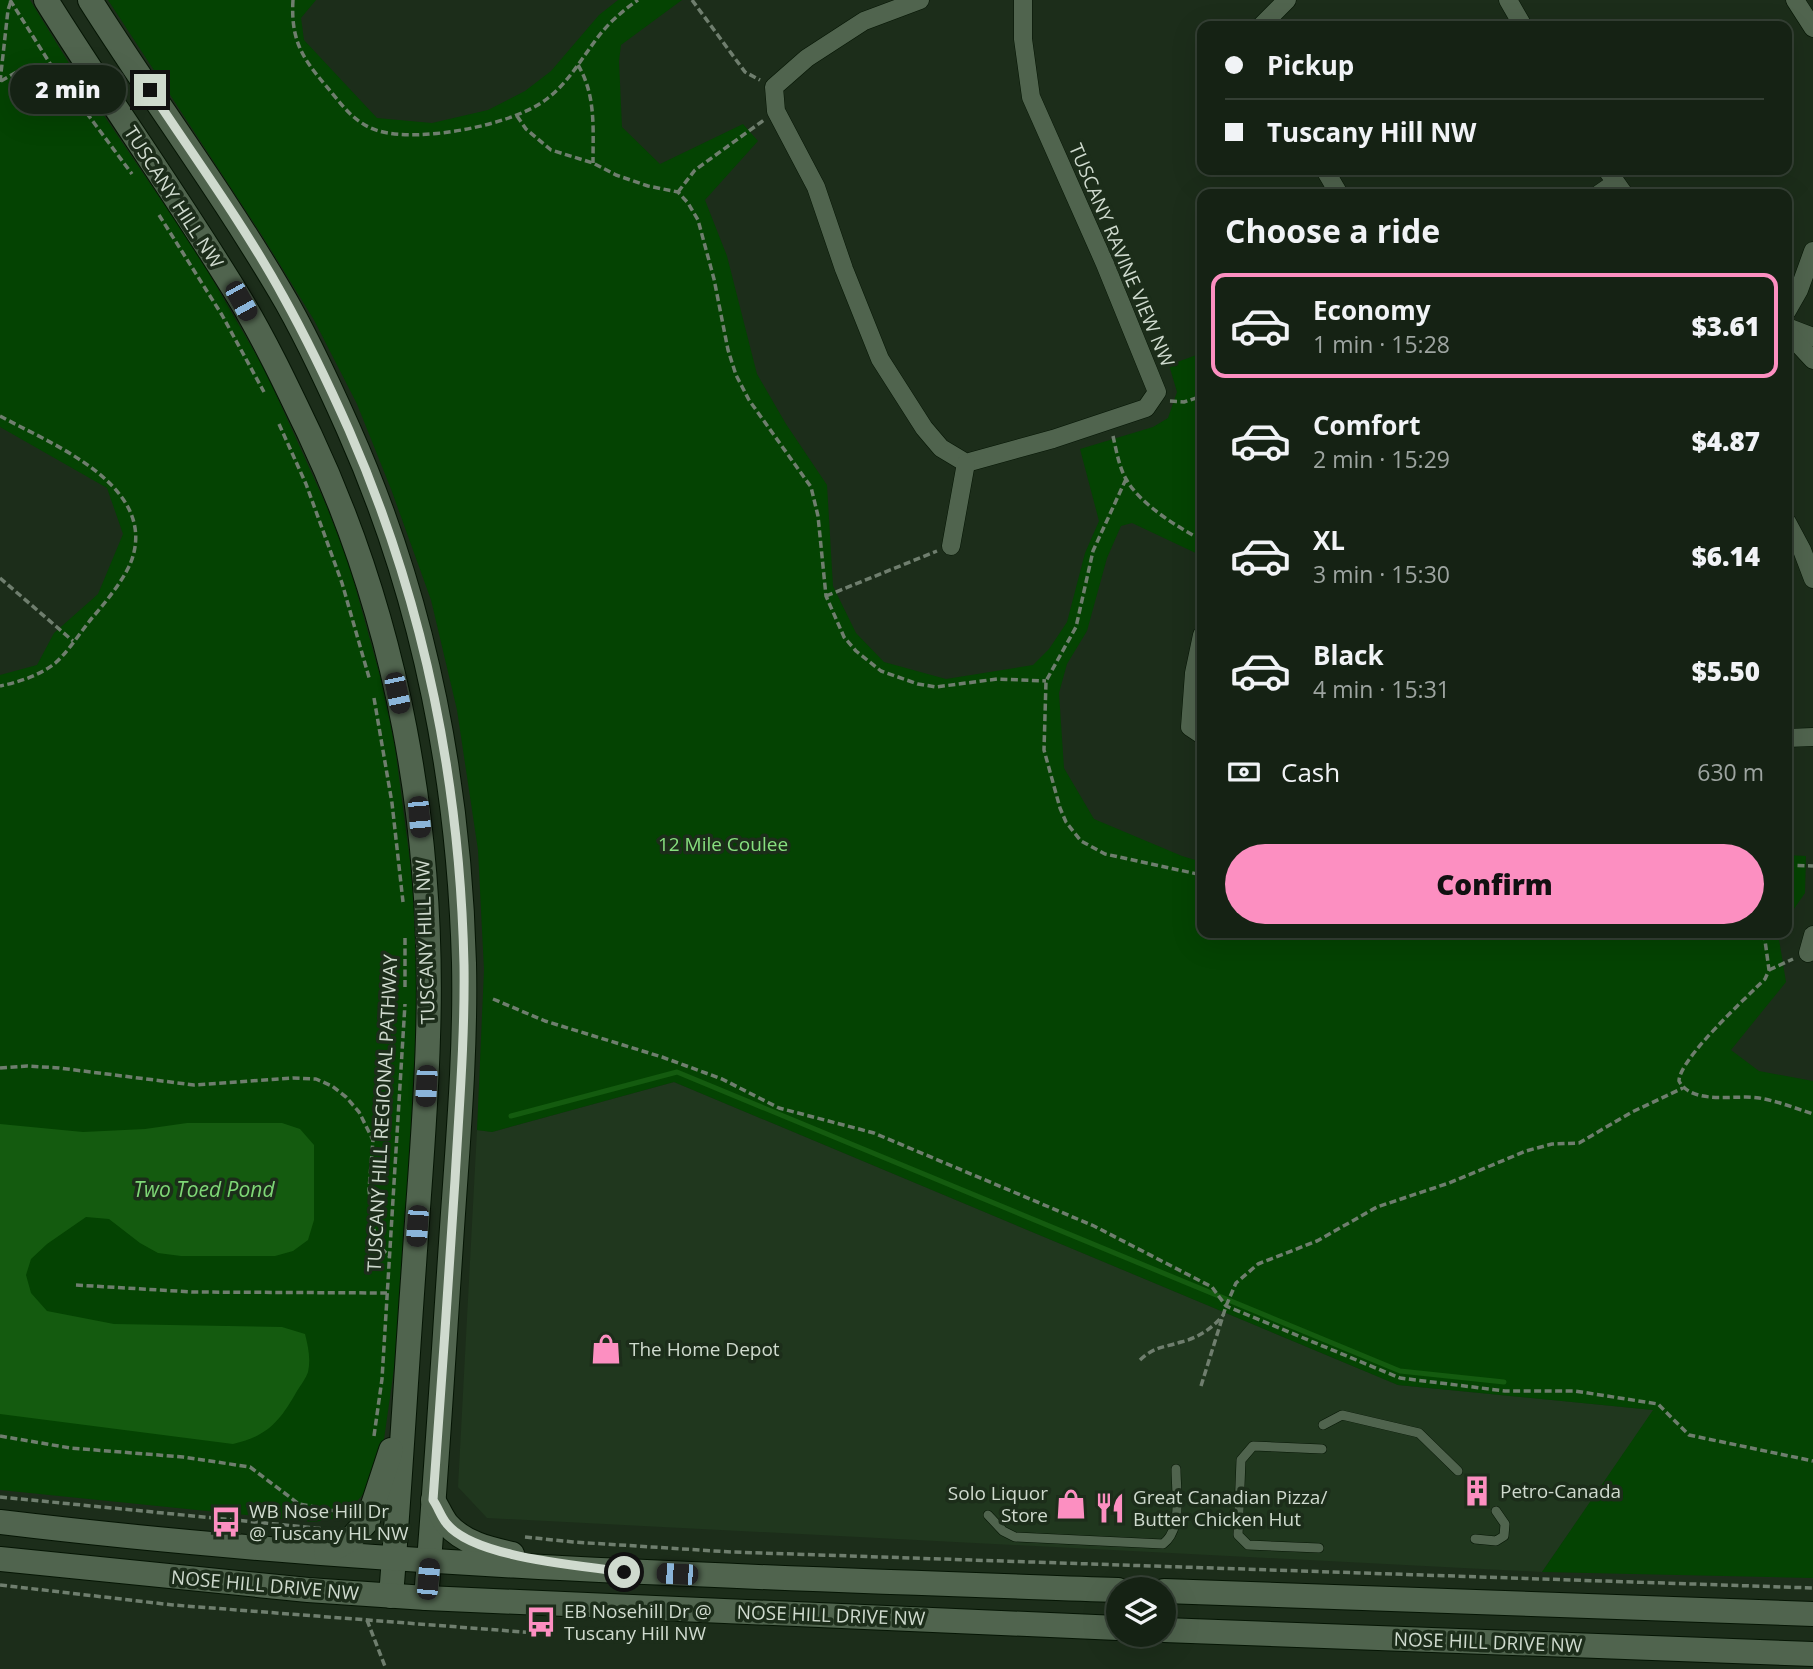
<!DOCTYPE html>
<html lang="en">
<head>
<meta charset="utf-8">
<style>
	body { margin:0; font-family:"Open Sans",sans-serif; background:#1e2a1d; color:#f1f3f6; height:100vh; display:flex; flex-direction:column; font-size:26px; white-space:nowrap }
	* { box-sizing:border-box; margin:0 }
	p { font-size:23px; color:#9da4a0 }
	.icon { flex:none; width:38px; height:38px; fill:none; stroke:currentColor; stroke-width:2; stroke-linecap:round; stroke-linejoin:round }
	.map { position:relative; flex:1; overflow:hidden }
	.drawer { position:absolute; left:1197px; top:189px; width:595px; height:749px; display:flex; flex-direction:column; background:#152214; border-radius:14px; box-shadow:0 7px 28px #0002,0 0 0 2px #343f34 }
	.drawer>* { flex:none }
	.banner { position:absolute; left:1197px; top:21px; width:595px; height:154px; border-radius:14px; box-shadow:0 7px 28px #0002,0 0 0 2px #343f34; display:grid; align-content:center; height:154px; padding:0 28px; background:#152214 }
	.fabs { position:absolute; left:1106px; top:1577px; display:grid; gap:14px }
	.fabs a { display:grid; place-items:center; width:70px; height:70px; border-radius:50%; background:#152214; box-shadow:0 7px 28px #0002,0 0 0 2px #343f34; font-size:35px }
	.end { position:absolute; width:32px; height:32px; margin:-16px; border:9px solid #cfdace; background:#111; box-shadow:0 0 0 4px #111 }
	.from { border-radius:50% }
	.bubble { position:absolute; height:49px; border-radius:24px; background:#152214; box-shadow:0 7px 28px #0002,0 0 0 2px #343f34; font-size:23px; font-weight:800; line-height:49px; text-align:center }
	.car { position:absolute; width:21px; height:42px; margin:-21px -10px; border-radius:9px; box-shadow:0 0 5px 2px #0007; background:linear-gradient(#222 24%,#8ab4d8 0 40%,#222 0 76%,#8ab4d8 0 86%,#222 0) }
	.banner b { display:flex; align-items:center; gap:24px; height:66px; font-size:26px }
	.banner b+b { border-top:2px solid #343f34 }
	.banner i { width:18px; height:18px; background:#f1f3f6 }
	ul { padding:0; list-style:none }
	li { display:flex; align-items:center; gap:21px; height:105px; margin:0 14px 10px; padding:0 14px; border:4px solid transparent; border-radius:14px }
	li div { flex:1 }
	li b { display:block; font-size:26px }
	li em { font-style:normal; font-weight:800 }
	li.on { border-color:#fc8fc1 }
	li>.icon { width:63px; height:63px; stroke-width:1.5 }
	h2 { padding:0 28px; font-size:32px; line-height:84px }
	.pay { display:flex; align-items:center; gap:18px; height:77px; padding:0 28px; font-size:26px }
	.pay p { margin-inline-start:auto }
	.action { display:flex; gap:14px; margin-top:auto; padding:14px 28px }
	.action a { flex:1; height:80px; border-radius:42px; background:#fc8fc1; color:#111; font-size:28px; font-weight:800; line-height:80px; text-align:center }
	.map>svg:first-child { display:block }
	.built { fill:#20371e }
	.green { fill:#044302 }
	.water { fill:#145b0f }
	.lines { fill:none; stroke-linecap:round; stroke-linejoin:round }
	.stream { stroke:#145b0f; stroke-width:5 }
	.lane-casing { stroke:#051504; stroke-width:10 }
	.street-casing { stroke:#051504; stroke-width:19 }
	.secondary-casing { stroke:#051504; stroke-width:26 }
	.path { stroke:#6f7e6e; stroke-width:3.5; stroke-dasharray:7 3.5; stroke-linecap:butt }
	.lane { stroke:#50644e; stroke-width:9 }
	.street { stroke:#50644e; stroke-width:18 }
	.secondary { stroke:#50644e; stroke-width:24 }
	.route { stroke:#cfdace; stroke-width:9 }
	.labels { text-anchor:middle; dominant-baseline:central; stroke-width:7; stroke-linejoin:round; paint-order:stroke }
	.street-label { font-size:19px; fill:#cfdace; stroke:#1c2d1a }
	.park-label { font-size:19px; fill:#87e07f; stroke:#1c2d1a }
	.poi-label { font-size:19px; fill:#cfdace; stroke:#1c2d1a; text-anchor:start }
	.water-label { font-size:21px; font-style:italic; fill:#7ed776; stroke:#1c2d1a }
</style>
</head>
<body>
<div class="map">
<svg width="1813" height="1669" viewBox="0 0 1813 1669">
	<rect width="100%" height="100%" fill="#1c2d1a"/>
	<path class="built" d="M 674,1082 L 1398,1385 L 1654,1410 L 1542,1572 L 487,1518 L 458,1487 L 477,1130 L 492,1132 Z"/>
	<g class="green">
		<path d="M 0,0 L 30,0 L 75,73 L 198,254 L 265,370 L 327,507 L 349,564 L 382,683 L 395,747 L 415,899 L 419,990 L 414,1116 L 399,1333 L 379,1475 L 344,1517 L 314,1522 L 0,1490 L 0,675 L 37,665 L 54,633 L 98,594 L 123,534 L 107,488 L 0,427 Z"/>
		<path d="M 108,0 L 316,0 L 301,18 L 304,40 L 377,118 L 432,123 L 488,110 L 525,91 L 551,71 L 599,15 L 618,0 L 682,0 L 621,45 L 619,61 L 622,127 L 660,164 L 743,124 L 758,141 L 705,200 L 727,256 L 757,374 L 786,424 L 827,485 L 833,586 L 856,633 L 884,662 L 946,679 L 1033,665 L 1049,649 L 1067,622 L 1085,553 L 1099,521 L 1080,449 L 1153,427 L 1168,418 L 1177,392 L 1169,365 L 1202,353 L 1202,556 L 1132,523 L 1121,526 L 1107,558 L 1087,631 L 1067,664 L 1059,693 L 1064,768 L 1094,819 L 1182,856 L 1202,862 L 1202,933 L 1778,933 L 1786,982 L 1731,1050 L 1759,1071 L 1813,1081 L 1813,1578 L 1542,1572 L 1653,1410 L 1398,1385 L 674,1082 L 492,1132 L 477,1130 L 484,970 L 478,850 L 457,710 L 431,600 L 391,489 L 357,404 L 314,320 L 263,237 Z"/>
		<path d="M 1787,855 L 1806,856 L 1805,893 L 1787,919 Z"/>
	</g>
	<path class="water" d="M 187,1123 L 282,1123 L 300,1129 L 314,1145 L 314,1220 L 308,1240 L 293,1251 L 275,1256 L 181,1256 L 158,1253 L 140,1243 L 109,1219 L 86,1217 L 47,1244 L 31,1259 L 26,1275 L 31,1293 L 47,1311 L 114,1324 L 282,1327 L 305,1334 C 308,1346 311,1359 308,1372 C 306,1378 301,1385 297,1391 C 280,1421 268,1436 233,1444 L 0,1414 L 0,1124 L 83,1132 L 145,1129 Z"/>
	<g class="lines">
		<path class="stream" d="M 511,1116 L 677,1072 L 1400,1371 L 1504,1382"/>
		<g class="lane-casing">
			<g id="lane">
				<path d="M 1323,1425 L 1342,1415 L 1419,1433 L 1458,1471"/>
				<path d="M 988,1515 L 1003,1531 L 1015,1537 L 1163,1544 C 1183,1529 1176,1492 1176,1469"/>
				<path d="M 1475,1539 L 1496,1541 L 1504,1536 L 1505,1524 L 1496,1511"/>
				<path d="M 1319,1548 L 1248,1545 L 1238,1535 L 1241,1460 L 1253,1446 L 1322,1449"/>
			</g>
		</g>
		<g class="street-casing">
			<g id="street">
				<path d="M 920,0 L 864,21 L 807,58 L 774,87 L 776,111 L 816,187 L 844,269 L 880,359 L 924,428 L 941,448 L 966,463 L 1053,439 L 1146,408 L 1157,392 L 1105,264 L 1031,97 L 1023,39 L 1023,0"/>
				<path d="M 1508,0 L 1523,26"/>
				<path d="M 1795,0 L 1813,28"/>
				<path d="M 1261,26 L 1287,0"/>
				<path d="M 1325,170 L 1339,194"/>
				<path d="M 1607,170 L 1624,194"/>
				<path d="M 1599,194 L 1615,183"/>
				<path d="M 1787,311 L 1799,290 L 1813,251"/>
				<path d="M 1787,327 L 1813,337"/>
				<path d="M 1787,332 L 1813,360"/>
				<path d="M 1787,522 L 1802,550 L 1813,579"/>
				<path d="M 951,546 L 966,463"/>
				<path d="M 1202,635 L 1194,673 L 1190,727 L 1202,735"/>
				<path d="M 1787,738 L 1813,737"/>
				<path d="M 1808,953 L 1813,935"/>
			</g>
		</g>
		<g class="secondary-casing">
			<g id="secondary">
				<path d="M 46,0 C 109,101 178,197 240,299 C 266,342 288,389 310,435 C 398,622 435,830 428,1037 C 426,1113 419,1189 414,1265 C 406,1375 400,1486 391,1596"/>
				<path d="M 90,0 C 152,98 221,191 280,291 C 305,333 328,383 348,428 C 423,596 459,779 464,963 C 466,1056 457,1150 451,1243 C 443,1361 436,1480 426,1598"/>
				<path d="M 433,1500 C 438,1508 442,1518 447,1524 C 463,1543 490,1549 512,1554"/>
				<path d="M 0,1522 C 371,1567 745,1577 1118,1590"/>
				<path d="M 326,1553 L 351,1539 L 368,1520 L 391,1450"/>
				<path d="M 0,1559 L 308,1590 L 426,1598 L 1118,1628"/>
				<path d="M 1164,1591 L 1813,1614"/>
				<path d="M 1164,1630 L 1813,1654"/>
			</g>
		</g>
		<g class="path">
			<path d="M 10,0 L 51,65 L 132,174"/>
			<path d="M 293,0 C 290,48 308,64 337,99 C 348,113 361,126 379,131 C 420,143 515,125 548,98 C 571,80 584,54 602,32 C 612,20 625,9 638,0"/>
			<path d="M 692,0 L 745,72 L 760,80"/>
			<path d="M 578,65 C 596,95 593,128 593,163"/>
			<path d="M 1,81 L 27,66 L 51,65"/>
			<path d="M 0,82 L 8,10 L 11,1"/>
			<path d="M 517,116 L 526,129 L 551,150 L 593,163 L 616,175 L 648,186 L 678,192 L 688,203 L 698,220 L 714,279 L 728,350 L 736,375 L 749,400 L 811,487 L 818,516 L 826,596 L 844,637 L 856,651 L 881,671 L 918,684 L 936,687 L 997,679 L 1046,681"/>
			<path d="M 678,192 L 695,170 L 764,120"/>
			<path d="M 159,215 L 222,315 L 264,392"/>
			<path d="M 1170,401 L 1184,402 L 1202,396"/>
			<path d="M 0,416 C 49,443 154,483 133,556 C 128,575 105,603 92,618 C 82,630 65,656 54,664 C 38,676 19,682 0,686"/>
			<path d="M 279,424 L 306,484 L 342,583 L 370,681"/>
			<path d="M 1113,436 C 1116,449 1119,467 1126,479 C 1140,504 1177,527 1202,540"/>
			<path d="M 1126,479 L 1093,551 L 1076,627 L 1046,681 L 1044,750 L 1060,808 L 1066,822 L 1081,841 L 1105,854 L 1202,875"/>
			<path d="M 0,578 L 73,641"/>
			<path d="M 826,596 L 937,551"/>
			<path d="M 374,698 L 392,803 L 403,902"/>
			<path d="M 1787,865 L 1813,866"/>
			<path d="M 1764,933 L 1769,970 L 1765,979 C 1747,997 1679,1059 1679,1081 C 1693,1106 1736,1094 1759,1098 C 1777,1101 1795,1108 1813,1114"/>
			<path d="M 405,938 L 405,990"/>
			<path d="M 1769,970 L 1793,959"/>
			<path d="M 493,999 L 545,1021 L 662,1057 L 722,1079 L 779,1108 L 874,1133 L 1094,1226 L 1212,1287 L 1226,1306 L 1400,1378 L 1505,1391 L 1575,1391 L 1658,1404 L 1689,1435 L 1813,1461"/>
			<path d="M 0,1068 L 27,1066 L 59,1068 L 194,1085 L 293,1078 L 316,1079 L 332,1086 L 346,1097 L 359,1112 L 373,1140 L 369,1190 L 373,1224 L 377,1244 L 389,1256"/>
			<path d="M 76,1285 L 192,1292 L 387,1293"/>
			<path d="M 1140,1360 C 1155,1346 1163,1348 1181,1342 C 1198,1338 1213,1328 1224,1314"/>
			<path d="M 1201,1386 L 1226,1306 L 1236,1283 L 1258,1264 L 1317,1241 L 1377,1207 L 1449,1183 L 1526,1151 L 1552,1144 L 1579,1143 L 1632,1112 L 1683,1088"/>
			<path d="M 0,1436 L 70,1448 L 183,1457 L 250,1467 L 299,1504 L 341,1512 L 344,1516"/>
			<path d="M 374,1436 L 382,1379 L 405,1004"/>
			<path d="M 0,1497 L 326,1529"/>
			<path d="M 525,1537 L 573,1542 L 731,1552 L 1813,1588"/>
			<path d="M 0,1585 L 173,1605 L 549,1634"/>
			<path d="M 367,1620 L 386,1669"/>
		</g>
		<use href="#lane" class="lane"/>
		<use href="#street" class="street"/>
		<use href="#secondary" class="secondary"/>
	</g>
	<g class="lines">
		<path class="route" d="M 150,90 C 195,158 244,225 283,296 C 307,339 329,385 349,430 C 423,599 460,781 464,965 C 465,1037 459,1109 455,1180 C 448,1287 441,1393 433,1500 C 438,1507 441,1517 447,1524 C 475,1558 579,1565 624,1572"/>
	</g>
	<defs>
		<g id="shop-bare" transform="scale(2.415)"><path d="M-5-2.5h2.3a2.7 3.5 0 0 1 5.4 0H5L5.5 6h-11ZM-1.5-2.5h3a1.5 2.3 0 0 0-3 0Z" fill="#fc8fc1" stroke="#1c2d1a" stroke-width="2.5" paint-order="stroke"/></g>
		<g id="building-bare" transform="scale(2.415)"><path d="M-4-6H4V6H1V3H-1V6H-4ZM-2.5-4.3h1.7v1.8h-1.7ZM.8-4.3h1.7v1.8H.8ZM-2.5-1h1.7V.8h-1.7ZM.8-1h1.7V.8H.8Z" fill="#fc8fc1" stroke="#1c2d1a" stroke-width="2.5" paint-order="stroke"/></g>
		<g id="restaurant-bare" transform="scale(2.415)"><path d="M-5-6h1v4h1v-4h1v4h1v-4h1v5L-1.5 .5V6h-2V.5L-5-1ZM5-6V6H3V1.5H1.5Q1.5-4 5-6Z" fill="#fc8fc1" stroke="#1c2d1a" stroke-width="2.5" paint-order="stroke"/></g>
		<g id="bus-bare" transform="scale(2.415)"><path d="M-5-6H5V4H4V6H2V4H-2V6H-4V4H-5ZM-3.5-4V0h7V-4ZM-3.5 1.2v1.5H-2V1.2ZM2 1.2v1.5H3.5V1.2Z" fill="#fc8fc1" stroke="#1c2d1a" stroke-width="2.5" paint-order="stroke"/></g>
	</defs>
	<g fill-rule="evenodd">
		<use href="#shop-bare" x="606" y="1349"/>
		<use href="#building-bare" x="1477" y="1491"/>
		<use href="#shop-bare" x="1071" y="1504"/>
		<use href="#restaurant-bare" x="1110" y="1508"/>
		<use href="#bus-bare" x="226" y="1522"/>
		<use href="#bus-bare" x="541" y="1622"/>
	</g>
	<g class="labels">
		<g class="street-label">
			<text transform="translate(174 197) rotate(57)">TUSCANY HILL NW</text>
			<text transform="translate(1122 255) rotate(67)">TUSCANY RAVINE VIEW NW</text>
			<text transform="translate(425 942) rotate(-92)">TUSCANY HILL NW</text>
			<text transform="translate(382 1113) rotate(-87)">TUSCANY HILL REGIONAL PATHWAY</text>
			<text transform="translate(265 1585) rotate(5)">NOSE HILL DRIVE NW</text>
			<text transform="translate(831 1615) rotate(2)">NOSE HILL DRIVE NW</text>
			<text transform="translate(1488 1642) rotate(2)">NOSE HILL DRIVE NW</text>
		</g>
		<g class="park-label">
			<text x="723" y="844">12 Mile Coulee</text>
		</g>
		<g class="poi-label">
			<text x="629" y="1349">The Home Depot</text>
			<text x="1500" y="1491">Petro-Canada</text>
			<text x="1048" y="1493" text-anchor="end">Solo Liquor<tspan x="1048" dy="22">Store</tspan></text>
			<text x="1133" y="1497">Great Canadian Pizza/<tspan x="1133" dy="22">Butter Chicken Hut</tspan></text>
			<text x="249" y="1511">WB Nose Hill Dr<tspan x="249" dy="22">@ Tuscany HL NW</tspan></text>
			<text x="564" y="1611">EB Nosehill Dr @<tspan x="564" dy="22">Tuscany Hill NW</tspan></text>
		</g>
		<g class="water-label">
			<text x="204" y="1189">Two Toed Pond</text>
		</g>
	</g>
</svg>
<div class="fabs">
<a><svg class="icon" aria-label="layers" viewBox="0 0 24 24"><path d="M12 4l9 5-9 5-9-5zM3 14l9 5 9-5"/></svg></a>
</div>
<i class="end from" style="left:624px;top:1572px"></i>
<i class="end" style="left:150px;top:90px"></i>
<div class="bubble" style="left:10px;top:65px;width:116px">2 min</div>
<i class="car" style="left:241px;top:301px;rotate:151deg"></i>
<i class="car" style="left:397px;top:693px;rotate:168deg"></i>
<i class="car" style="left:419px;top:817px;rotate:175deg"></i>
<i class="car" style="left:426px;top:1086px;rotate:183deg"></i>
<i class="car" style="left:417px;top:1226px;rotate:184deg"></i>
<i class="car" style="left:677px;top:1574px;rotate:273deg"></i>
<i class="car" style="left:428px;top:1579px;rotate:5deg"></i>
<div class="banner">
<b><i class="from"></i>Pickup</b>
<b><i></i>Tuscany Hill NW</b>
</div>
<section class="drawer">
<h2>Choose a ride</h2>
<ul>
<li class="on"><svg class="icon" aria-label="car" viewBox="0 0 24 24"><path d="M5 17H2v-5l4-1 3-4h7l3 4 3 1v5h-3M9 17h6M6 11h13"/><circle cx="7" cy="17" r="2"/><circle cx="17" cy="17" r="2"/></svg><div><b>Economy</b><p>1 min · 15:28</p></div><em>$3.61</em></li>
<li><svg class="icon" aria-label="car" viewBox="0 0 24 24"><path d="M5 17H2v-5l4-1 3-4h7l3 4 3 1v5h-3M9 17h6M6 11h13"/><circle cx="7" cy="17" r="2"/><circle cx="17" cy="17" r="2"/></svg><div><b>Comfort</b><p>2 min · 15:29</p></div><em>$4.87</em></li>
<li><svg class="icon" aria-label="car" viewBox="0 0 24 24"><path d="M5 17H2v-5l4-1 3-4h7l3 4 3 1v5h-3M9 17h6M6 11h13"/><circle cx="7" cy="17" r="2"/><circle cx="17" cy="17" r="2"/></svg><div><b>XL</b><p>3 min · 15:30</p></div><em>$6.14</em></li>
<li><svg class="icon" aria-label="car" viewBox="0 0 24 24"><path d="M5 17H2v-5l4-1 3-4h7l3 4 3 1v5h-3M9 17h6M6 11h13"/><circle cx="7" cy="17" r="2"/><circle cx="17" cy="17" r="2"/></svg><div><b>Black</b><p>4 min · 15:31</p></div><em>$5.50</em></li>
</ul>
<div class="pay"><svg class="icon" aria-label="cash" viewBox="0 0 24 24"><path d="M3 7h18v10H3z"/><circle cx="12" cy="12" r="2"/></svg>Cash<p>630 m</p></div>
<div class="action"><a>Confirm</a></div>
</section>
</div>
</body>
</html>
